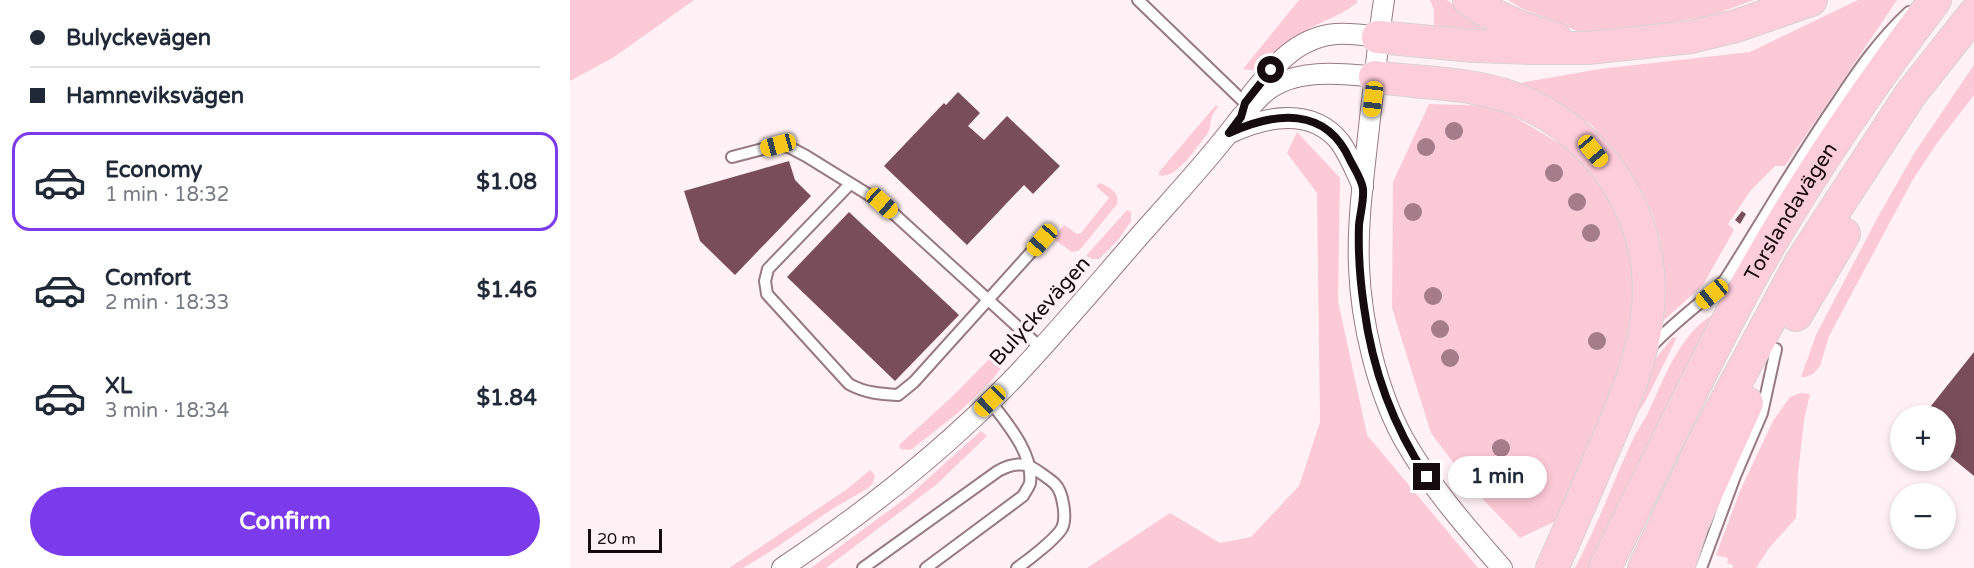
<!DOCTYPE html>
<html lang="en">
<head>
<meta charset="utf-8">
<style>
	body { margin:0; font-family:"Varela Round",sans-serif; background:#f2f2f3; color:#1f2937; height:100vh; display:flex; flex-direction:column; font-size:22px; white-space:nowrap }
	* { box-sizing:border-box; margin:0 }
	p { font-size:20px; color:#747a83 }
	.icon { flex:none; width:33px; height:33px; fill:none; stroke:currentColor; stroke-width:2; stroke-linecap:round; stroke-linejoin:round }
	.map { position:relative; flex:1; overflow:hidden }
	.sheet { display:flex; flex-direction:column; background:#fff; width:570px }
	.sheet>* { flex:none }
	.hud { display:grid; align-content:center; height:132px; padding:0 30px; background:#fff }
	.controls { position:absolute; left:1320px; top:405px; display:grid; gap:12px }
	.controls a { display:grid; place-items:center; width:66px; height:66px; border-radius:50%; background:#fff; box-shadow:0 3px 9px #0003; font-size:30px }
	.scale { position:absolute; left:18px; bottom:15px; width:74px; box-sizing:border-box; padding-left:6px; border:3px solid #160c0f; border-top:0; font-size:16px; line-height:21px; white-space:nowrap; color:#160c0f; -webkit-text-stroke:4px #fff1f5; paint-order:stroke }
	.end { position:absolute; width:27px; height:27px; margin:-14px; border:8px solid #160c0f; background:#fff; box-shadow:0 0 0 3px #fff }
	.from { border-radius:50% }
	.bubble { position:absolute; height:42px; border-radius:21px; background:#fff; box-shadow:0 3px 9px #0003; font-size:20px; font-weight:700; line-height:42px; text-align:center }
	.car { position:absolute; width:18px; height:36px; margin:-18px -9px; border-radius:8px; box-shadow:0 0 4px 2px #0007; background:linear-gradient(#f5c518 24%,#345 0 40%,#f5c518 0 76%,#345 0 86%,#f5c518 0) }
	.hud b { display:flex; align-items:center; gap:21px; height:57px; font-size:22px }
	.hud b+b { border-top:2px solid #e0e1e3 }
	.hud i { width:15px; height:15px; background:#1f2937 }
	ul { padding:0; list-style:none }
	li { display:flex; align-items:center; gap:18px; height:99px; margin:0 12px 9px; padding:0 18px; border:3px solid transparent; border-radius:18px }
	li div { flex:1 }
	li b { display:block; font-size:22px }
	li em { font-style:normal; font-weight:700 }
	li.on { border-color:#7c3aed }
	li>.icon { width:54px; height:54px; stroke-width:1.5 }
	.primary-button { display:flex; gap:12px; margin-top:auto; padding:12px 30px }
	.primary-button a { flex:1; height:69px; border-radius:36px; background:#7c3aed; color:#fff; font-size:24px; font-weight:700; line-height:69px; text-align:center }
	main { display:flex; flex:1; min-height:0 }
	.map>svg:first-child { display:block }
	.green { fill:#fcc9d6 }
	.building { fill:#794d59 }
	.lines { fill:none; stroke-linecap:round; stroke-linejoin:round }
	.service-casing { stroke:#977a82; stroke-width:14 }
	.minor-casing { stroke:#977a82; stroke-width:22 }
	.primary-casing { stroke:#d5d3d4; stroke-width:34 }
	.service { stroke:#fff; stroke-width:10 }
	.minor { stroke:#fff; stroke-width:20 }
	.primary { stroke:#fecddb; stroke-width:32 }
	.tree { fill:#a47c8a }
	.route { stroke:#160c0f; stroke-width:8 }
	.labels { text-anchor:middle; dominant-baseline:central; stroke-width:6; stroke-linejoin:round; paint-order:stroke }
	.street-label { font-size:21px; fill:#160c0f; stroke:#fff1f5 }
</style>
</head>
<body>
<main>
<section class="sheet">
<div class="hud">
<b><i class="from"></i>Bulyckevägen</b>
<b><i></i>Hamneviksvägen</b>
</div>
<ul>
<li class="on"><svg class="icon" aria-label="car" viewBox="0 0 24 24"><path d="M5 17H2v-5l4-1 3-4h7l3 4 3 1v5h-3M9 17h6M6 11h13"/><circle cx="7" cy="17" r="2"/><circle cx="17" cy="17" r="2"/></svg><div><b>Economy</b><p>1 min · 18:32</p></div><em>$1.08</em></li>
<li><svg class="icon" aria-label="car" viewBox="0 0 24 24"><path d="M5 17H2v-5l4-1 3-4h7l3 4 3 1v5h-3M9 17h6M6 11h13"/><circle cx="7" cy="17" r="2"/><circle cx="17" cy="17" r="2"/></svg><div><b>Comfort</b><p>2 min · 18:33</p></div><em>$1.46</em></li>
<li><svg class="icon" aria-label="car" viewBox="0 0 24 24"><path d="M5 17H2v-5l4-1 3-4h7l3 4 3 1v5h-3M9 17h6M6 11h13"/><circle cx="7" cy="17" r="2"/><circle cx="17" cy="17" r="2"/></svg><div><b>XL</b><p>3 min · 18:34</p></div><em>$1.84</em></li>
</ul>
<div class="primary-button"><a>Confirm</a></div>
</section>
<div class="map">
<svg width="1404" height="568" viewBox="0 0 1404 568">
	<rect width="100%" height="100%" fill="#fff1f5"/>
	<g class="green">
		<path d="M 0,0 L 124,0 L 44,57 L 0,81 Z"/>
		<path d="M 729,0 L 786,0 L 788,2 C 769,18 743,23 723,39 C 708,51 696,75 673,69 Z"/>
		<path d="M 860,0 L 877,0 L 923,33 L 864,29 L 864,10 Z"/>
		<path d="M 938,0 L 1184,0 L 1137,17 L 1017,35 L 951,8 Z"/>
		<path d="M 1288,0 L 1327,0 L 1215,166 L 1205,166 L 1181,190 L 1158,224 L 1164,230 L 1133,285 L 1094,320 L 1096,289 L 1090,239 L 1082,213 L 1072,192 L 1023,126 L 983,100 L 950,83 L 1030,69 L 1180,52 Z"/>
		<path d="M 1404,65 L 1404,95 L 1367,143 L 1342,181 L 1259,336 L 1250,366 L 1243,374 L 1235,377 L 1231,377 L 1246,335 L 1309,215 L 1345,152 Z"/>
		<path d="M 859,104 L 926,106 L 1011,156 L 1044,202 L 1067,254 L 1067,310 L 1055,363 L 990,519 L 950,538 L 904,490 L 861,433 L 822,308 L 823,182 Z"/>
		<path d="M 646,105 L 648,107 C 636,121 644,126 635,137 C 625,149 606,180 589,175 L 589,172 Z"/>
		<path d="M 727,132 L 770,178 L 768,301 L 797,435 L 908,568 L 517,568 L 600,513 L 650,543 L 681,537 L 729,486 L 750,422 L 747,193 L 717,153 Z"/>
		<path d="M 530,183 C 540,187 550,193 547,204 L 513,246 L 508,251 L 502,252 L 485,240 L 484,237 L 494,225 L 507,234 L 511,233 L 539,198 L 526,186 Z"/>
		<path d="M 557,210 L 561,212 L 561,221 L 548,240 L 529,259 L 522,259 L 516,256 Z"/>
		<path d="M 1144,314 L 1020,568 L 1005,568 C 1028,525 1044,479 1065,435 C 1069,428 1073,422 1077,415 C 1094,380 1108,335 1144,314 Z"/>
		<path d="M 1103,337 L 1107,338 L 1106,339 L 1075,402 L 1065,417 L 1083,362 Z"/>
		<path d="M 432,346 L 437,348 L 439,351 L 431,368 L 421,381 L 389,412 L 342,449 L 338,450 L 331,449 L 329,445 L 384,395 Z"/>
		<path d="M 1231,393 L 1240,394 L 1234,420 L 1228,474 L 1226,518 L 1199,548 L 1186,568 L 1163,568 L 1163,565 L 1157,563 L 1158,558 L 1146,555 L 1170,491 L 1203,421 L 1220,397 Z"/>
		<path d="M 411,431 L 417,436 L 367,484 L 256,568 L 241,568 L 340,495 Z"/>
		<path d="M 300,470 L 305,475 L 303,483 L 298,488 L 262,509 L 201,551 L 173,568 L 159,568 L 276,490 Z"/>
	</g>
	<g class="building">
		<path d="M 388,92 L 410,113 L 398,126 L 414,140 L 437,116 L 490,166 L 463,194 L 454,185 L 397,245 L 314,166 L 374,103 L 376,105 Z"/>
		<path d="M 219,161 L 225,180 L 241,196 L 165,275 L 130,241 L 114,191 Z"/>
		<path d="M 1172,211 L 1176,214 L 1170,224 L 1165,220 Z"/>
		<path d="M 279,212 L 389,315 L 325,381 L 217,277 Z"/>
		<path d="M 1404,352 L 1404,476 L 1376,453 L 1376,416 L 1353,416 Z"/>
	</g>
	<g class="lines">
		<g class="service-casing">
			<g id="service">
				<path d="M 568,0 L 675,103"/>
				<path d="M 162,157 L 208,145 L 219,147 L 236,156 L 312,203 L 471,348"/>
				<path d="M 280,184 L 198,269 L 195,281 L 197,294 L 279,384 C 295,393 311,394 328,395 L 344,382 L 472,240"/>
				<path d="M 1079,349 C 1102,323 1131,304 1155,280 C 1193,220 1228,159 1268,101 C 1289,69 1310,39 1339,12"/>
				<path d="M 293,568 L 428,471 C 437,466 448,462 459,466 C 464,468 481,480 485,484 C 493,492 497,518 492,528 C 486,539 457,561 447,568"/>
				<path d="M 356,568 L 453,496 C 455,492 459,487 460,483 C 464,454 436,422 420,401"/>
				<path d="M 1131,568 L 1165,476 L 1192,413 L 1206,349"/>
			</g>
		</g>
		<g class="minor-casing">
			<g id="minor">
				<path d="M 814,0 C 808,39 805,78 800,118 C 795,167 787,217 789,267 C 791,322 807,390 833,438 C 860,486 896,527 932,568"/>
				<path d="M 681,95 C 704,66 727,37 766,34 C 780,33 794,35 808,37"/>
				<path d="M 660,133 C 696,116 742,107 770,142 C 780,156 786,172 793,187"/>
				<path d="M 212,568 C 293,514 373,451 441,381 C 482,338 520,293 559,248 C 596,205 637,163 671,117 C 679,109 686,100 694,93 C 723,68 770,73 805,77"/>
			</g>
		</g>
		<g class="primary-casing">
			<g id="primary">
				<path d="M 899,0 C 926,19 955,30 986,39"/>
				<path d="M 808,37 L 904,46 L 962,48 L 1018,48 L 1121,37 L 1166,26 L 1241,0"/>
				<path d="M 805,77 C 850,83 897,82 940,97 C 982,112 1020,141 1045,179 C 1106,273 1074,359 1033,451 C 1016,490 1000,529 982,568"/>
				<path d="M 1226,315 L 1274,234"/>
				<path id="s1" d="M 1035,568 C 1075,488 1113,407 1154,328 C 1213,212 1287,103 1365,0"/>
				<path d="M 1074,568 L 1135,440 L 1231,262 L 1340,95 L 1404,14"/>
				<path d="M 1108,568 L 1122,525 L 1177,403"/>
			</g>
		</g>
		<use href="#service" class="service"/>
		<use href="#minor" class="minor"/>
		<use href="#primary" class="primary"/>
	</g>
	<g class="tree">
		<circle cx="884" cy="131" r="9"/>
		<circle cx="856" cy="147" r="9"/>
		<circle cx="984" cy="173" r="9"/>
		<circle cx="1007" cy="202" r="9"/>
		<circle cx="843" cy="212" r="9"/>
		<circle cx="1021" cy="233" r="9"/>
		<circle cx="863" cy="296" r="9"/>
		<circle cx="870" cy="329" r="9"/>
		<circle cx="1027" cy="341" r="9"/>
		<circle cx="880" cy="358" r="9"/>
		<circle cx="931" cy="448" r="9"/>
		<circle cx="948" cy="479" r="9"/>
	</g>
	<g class="lines">
		<path class="route" d="M 701,70 L 675,103 L 671,117 L 659,133 C 705,112 756,106 780,160 C 784,168 792,180 793,189 C 794,201 790,214 789,225 C 788,253 790,280 794,307 C 802,368 823,426 857,477"/>
	</g>
	<g class="labels">
		<g class="street-label">
			<text stroke="none"><textPath href="#s1" startOffset="402">Torslandavägen</textPath></text>
			<text transform="translate(470 311) rotate(-48)">Bulyckevägen</text>
		</g>
	</g>
</svg>
<div class="controls">
<a>+</a>
<a>−</a>
</div>
<div class="scale">20 m</div>
<i class="end from" style="left:701px;top:70px"></i>
<i class="end" style="left:857px;top:477px"></i>
<div class="bubble" style="left:878px;top:456px;width:99px">1 min</div>
<i class="car" style="left:803px;top:99px;rotate:187deg"></i>
<i class="car" style="left:208px;top:145px;rotate:255deg"></i>
<i class="car" style="left:1023px;top:151px;rotate:140deg"></i>
<i class="car" style="left:312px;top:203px;rotate:132deg"></i>
<i class="car" style="left:472px;top:240px;rotate:221deg"></i>
<i class="car" style="left:1142px;top:294px;rotate:231deg"></i>
<i class="car" style="left:420px;top:401px;rotate:226deg"></i>
</div>
</main>
</body>
</html>
